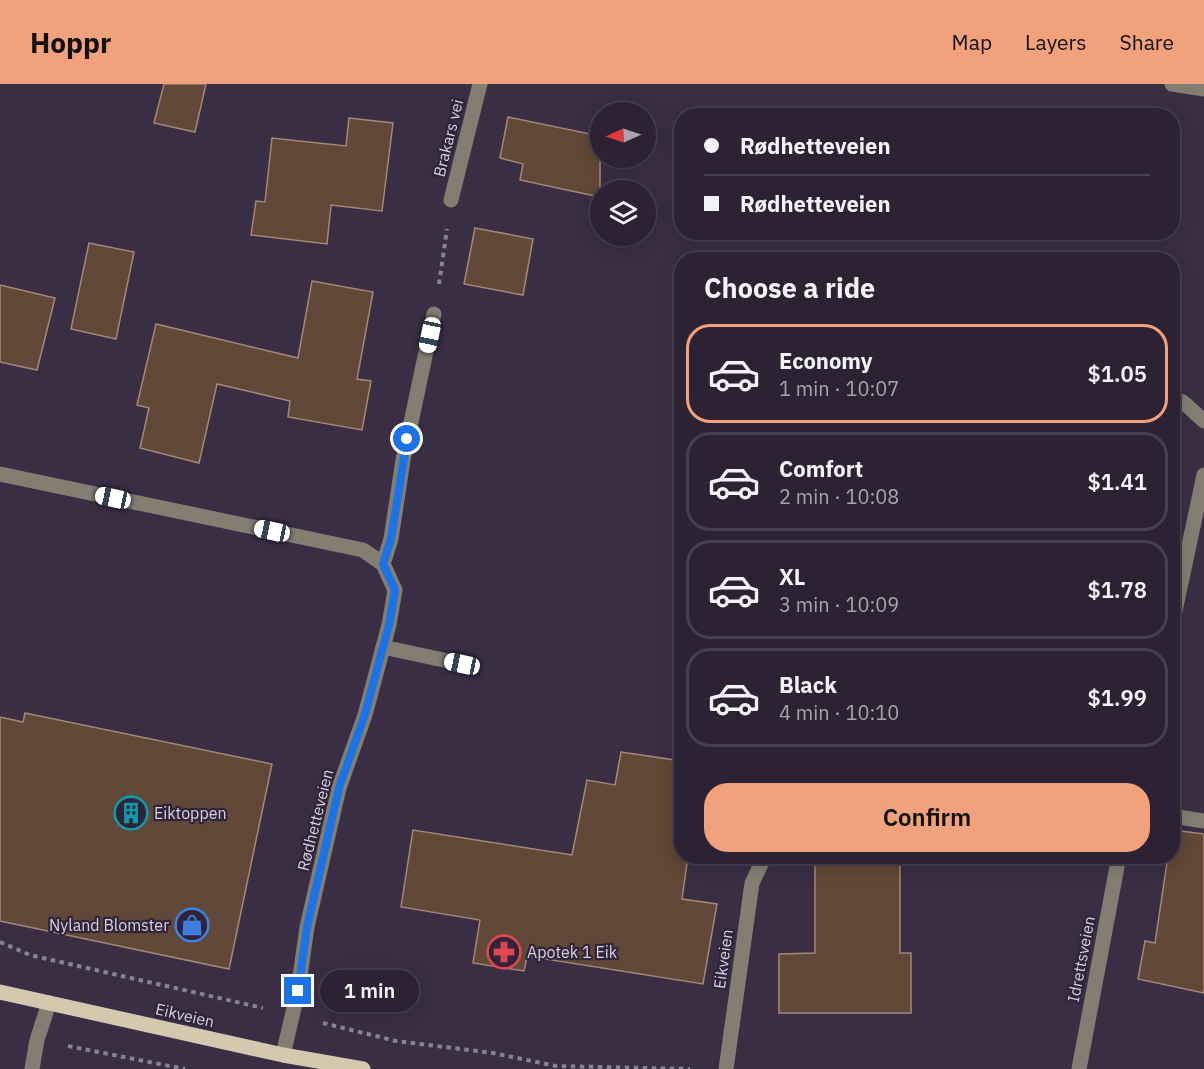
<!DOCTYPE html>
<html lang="en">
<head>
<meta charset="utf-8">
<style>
	body { margin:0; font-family:"IBM Plex Sans",sans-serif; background:#382f40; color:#f1f3f6; height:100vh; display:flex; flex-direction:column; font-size:22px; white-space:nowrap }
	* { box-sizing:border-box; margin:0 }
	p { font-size:20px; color:#a6a4ac }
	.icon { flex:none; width:33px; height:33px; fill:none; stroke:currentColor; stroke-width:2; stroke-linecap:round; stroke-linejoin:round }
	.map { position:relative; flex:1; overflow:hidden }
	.panel { position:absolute; left:674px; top:168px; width:506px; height:612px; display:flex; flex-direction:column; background:#2c2234; border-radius:24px; box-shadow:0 3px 15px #0003,0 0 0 2px #483f4f }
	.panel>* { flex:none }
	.guide { position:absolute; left:674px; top:24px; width:506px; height:132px; border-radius:24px; box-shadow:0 3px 15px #0003,0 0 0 2px #483f4f; display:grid; align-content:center; height:132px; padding:0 30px; background:#2c2234 }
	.needle { width:39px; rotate:267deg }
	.tools { position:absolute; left:590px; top:18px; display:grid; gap:12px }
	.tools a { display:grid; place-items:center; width:66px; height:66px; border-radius:50%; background:#2c2234; box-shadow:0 3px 15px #0003,0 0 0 2px #483f4f; font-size:30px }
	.end { position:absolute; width:27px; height:27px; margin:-14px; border:8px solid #1a73e8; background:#fff; box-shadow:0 0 0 3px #fff }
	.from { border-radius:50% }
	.bubble { position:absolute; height:42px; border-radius:21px; background:#2c2234; box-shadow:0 3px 15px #0003,0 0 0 2px #483f4f; font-size:20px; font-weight:600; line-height:42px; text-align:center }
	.car { position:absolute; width:18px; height:36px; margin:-18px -9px; border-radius:8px; box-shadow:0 0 4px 2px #0007; background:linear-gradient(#fff 24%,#345 0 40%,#fff 0 76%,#345 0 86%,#fff 0) }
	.guide b { display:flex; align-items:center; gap:21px; height:57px; font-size:22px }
	.guide b+b { border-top:2px solid #483f4f }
	.guide i { width:15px; height:15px; background:#f1f3f6 }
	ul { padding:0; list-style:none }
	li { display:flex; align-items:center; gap:18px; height:99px; margin:0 12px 9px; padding:0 18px; border:3px solid #483f4f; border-radius:24px }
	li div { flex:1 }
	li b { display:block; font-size:22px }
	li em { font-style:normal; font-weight:600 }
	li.selected { border-color:#f1a17c }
	li>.icon { width:54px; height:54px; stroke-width:1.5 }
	h2 { padding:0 30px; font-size:27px; line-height:72px }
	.action { display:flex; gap:12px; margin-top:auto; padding:12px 30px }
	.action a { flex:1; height:69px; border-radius:24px; background:#f1a17c; color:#111; font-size:24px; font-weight:600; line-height:69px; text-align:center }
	header { display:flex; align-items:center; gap:36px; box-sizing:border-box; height:84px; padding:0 30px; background:#f1a17c; color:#111 }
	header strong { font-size:28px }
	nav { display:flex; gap:33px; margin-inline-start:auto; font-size:21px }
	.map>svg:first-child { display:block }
	.building { fill:#604737; stroke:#a48876; stroke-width:1.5 }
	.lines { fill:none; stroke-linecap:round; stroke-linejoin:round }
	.path { stroke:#8b8194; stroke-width:4; stroke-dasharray:4.5 4.5; stroke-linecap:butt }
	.minor { stroke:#847e72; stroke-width:15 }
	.major { stroke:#d4c8af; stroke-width:15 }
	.route { stroke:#1a73e8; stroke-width:8 }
	.labels { text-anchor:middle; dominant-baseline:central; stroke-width:4.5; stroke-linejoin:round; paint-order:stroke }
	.street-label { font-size:16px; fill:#d8d1df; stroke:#30243a }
	.poi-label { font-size:16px; fill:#d8d1df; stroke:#30243a; text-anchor:start }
</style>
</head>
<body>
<header>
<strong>Hoppr</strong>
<nav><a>Map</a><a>Layers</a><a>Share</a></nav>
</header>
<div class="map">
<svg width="1204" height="985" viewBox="0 0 1204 985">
	<rect width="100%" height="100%" fill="#3a2e45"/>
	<g class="building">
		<path d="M 164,0 L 206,0 L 195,48 L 154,39 Z"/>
		<path d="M 508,33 L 600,52 L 600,113 L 520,96 L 523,80 L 500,74 Z"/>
		<path d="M 349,34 L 393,39 L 382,127 L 331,121 L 327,160 L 251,151 L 256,117 L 265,118 L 272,54 L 346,62 Z"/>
		<path d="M 475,144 L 533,155 L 523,211 L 464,200 Z"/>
		<path d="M 89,159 L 134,168 L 116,255 L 71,245 Z"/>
		<path d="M 312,197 L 373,208 L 357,295 L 371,297 L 362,346 L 288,333 L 290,317 L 217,300 L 199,379 L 140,364 L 149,324 L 137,321 L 156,240 L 298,274 Z"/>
		<path d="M 0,201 L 55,214 L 37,286 L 0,278 Z"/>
		<path d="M 25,629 L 272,680 L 229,885 L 0,837 L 0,633 L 23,638 Z"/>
		<path d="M 621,668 L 681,677 L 681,772 L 688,772 L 682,815 L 717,820 L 703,900 L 527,872 L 524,887 L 473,879 L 480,836 L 401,823 L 413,746 L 572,771 L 587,696 L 615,701 Z"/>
		<path d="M 1173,746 L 1204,750 L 1204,909 L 1138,895 L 1145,857 L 1155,859 L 1168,772 L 1172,772 Z"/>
		<path d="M 815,772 L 900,772 L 900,869 L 911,869 L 911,929 L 779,929 L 779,870 L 815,869 Z"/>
	</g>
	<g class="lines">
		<g class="path">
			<path d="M 439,200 L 447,145"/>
			<path d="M 0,858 L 30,871 L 263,924"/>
			<path d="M 323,939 L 396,957 L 493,969 L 556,982 L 690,985"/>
			<path d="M 68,962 L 185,985"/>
		</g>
		<g class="minor">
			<path d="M 1172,0 L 1204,5"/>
			<path d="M 451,116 L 480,0"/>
			<path d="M 1172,316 L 1183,318 L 1204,337"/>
			<path d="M 0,390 L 363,466 L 383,480 L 395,506 L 389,541 L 365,631 L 339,704 L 307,843 L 298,907 L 283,971"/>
			<path d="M 383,480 L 391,455 L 403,376 L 434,230"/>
			<path d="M 1172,541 L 1204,391"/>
			<path d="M 383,563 L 462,580"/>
			<path d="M 1172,732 L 1204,737"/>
			<path d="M 32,985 L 37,956 L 49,919"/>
			<path d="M 726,985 L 752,799 L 765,772"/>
			<path d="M 1079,985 L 1119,772"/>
		</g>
		<path class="major" d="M 0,908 L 283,971 L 363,985"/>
	</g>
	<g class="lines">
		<path class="route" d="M 298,907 L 307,843 L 339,704 L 365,630 L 389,541 L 395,506 L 383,480 L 391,455 L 407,355"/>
	</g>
	<defs>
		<g id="building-ring" transform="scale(1.725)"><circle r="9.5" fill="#30243a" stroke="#0f9aa8" stroke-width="1.5"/><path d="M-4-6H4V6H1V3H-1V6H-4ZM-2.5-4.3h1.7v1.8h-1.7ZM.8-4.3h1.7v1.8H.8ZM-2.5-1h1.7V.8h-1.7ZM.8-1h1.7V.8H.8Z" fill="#0f9aa8"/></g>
		<g id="shop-ring" transform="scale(1.725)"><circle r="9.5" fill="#30243a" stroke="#3f7fe0" stroke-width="1.5"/><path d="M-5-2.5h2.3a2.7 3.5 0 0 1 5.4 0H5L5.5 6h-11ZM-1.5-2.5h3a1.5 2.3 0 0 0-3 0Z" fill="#3f7fe0"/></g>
		<g id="pharmacy-ring" transform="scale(1.725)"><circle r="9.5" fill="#30243a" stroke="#e0444e" stroke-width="1.5"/><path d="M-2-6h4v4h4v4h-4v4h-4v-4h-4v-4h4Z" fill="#e0444e"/></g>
	</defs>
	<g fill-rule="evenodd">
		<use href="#building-ring" x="131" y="729"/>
		<use href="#shop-ring" x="192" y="841"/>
		<use href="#pharmacy-ring" x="504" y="868"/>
	</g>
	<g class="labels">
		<g class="street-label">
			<text transform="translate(448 54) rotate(-76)">Brakars vei</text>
			<text transform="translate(315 736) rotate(-76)">Rødhetteveien</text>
			<text transform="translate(723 875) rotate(-82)">Eikveien</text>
			<text transform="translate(1081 875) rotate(-79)">Idrettsveien</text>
			<text transform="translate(185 931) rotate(13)">Eikveien</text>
		</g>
		<g class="poi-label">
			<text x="154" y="729">Eiktoppen</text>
			<text x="169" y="841" text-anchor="end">Nyland Blomster</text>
			<text x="527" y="868">Apotek 1 Eik</text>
		</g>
	</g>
</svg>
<div class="tools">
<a><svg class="needle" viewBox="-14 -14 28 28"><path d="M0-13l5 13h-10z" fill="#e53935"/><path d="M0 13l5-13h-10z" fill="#a6a4ac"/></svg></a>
<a><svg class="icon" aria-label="layers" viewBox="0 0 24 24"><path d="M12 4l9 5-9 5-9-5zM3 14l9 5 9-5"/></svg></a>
</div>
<i class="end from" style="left:407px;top:355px"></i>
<i class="end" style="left:298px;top:907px"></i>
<div class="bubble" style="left:320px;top:886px;width:99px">1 min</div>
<i class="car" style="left:430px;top:251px;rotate:192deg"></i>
<i class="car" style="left:113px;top:414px;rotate:282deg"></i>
<i class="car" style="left:272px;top:447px;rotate:282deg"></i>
<i class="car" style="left:462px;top:580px;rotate:282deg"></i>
<div class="guide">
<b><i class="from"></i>Rødhetteveien</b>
<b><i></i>Rødhetteveien</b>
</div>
<section class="panel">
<h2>Choose a ride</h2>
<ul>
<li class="selected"><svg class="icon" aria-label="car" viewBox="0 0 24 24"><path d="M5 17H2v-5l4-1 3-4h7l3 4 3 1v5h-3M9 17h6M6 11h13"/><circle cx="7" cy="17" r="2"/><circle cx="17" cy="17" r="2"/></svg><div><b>Economy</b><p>1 min · 10:07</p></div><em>$1.05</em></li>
<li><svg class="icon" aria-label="car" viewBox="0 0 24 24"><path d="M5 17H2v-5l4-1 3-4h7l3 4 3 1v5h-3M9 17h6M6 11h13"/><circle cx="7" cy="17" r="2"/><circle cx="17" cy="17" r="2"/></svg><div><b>Comfort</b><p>2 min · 10:08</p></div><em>$1.41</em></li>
<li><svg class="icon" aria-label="car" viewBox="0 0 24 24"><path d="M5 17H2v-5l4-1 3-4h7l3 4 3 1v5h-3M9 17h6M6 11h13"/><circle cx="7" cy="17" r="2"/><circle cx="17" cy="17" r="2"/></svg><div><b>XL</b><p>3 min · 10:09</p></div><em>$1.78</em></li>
<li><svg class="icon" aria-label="car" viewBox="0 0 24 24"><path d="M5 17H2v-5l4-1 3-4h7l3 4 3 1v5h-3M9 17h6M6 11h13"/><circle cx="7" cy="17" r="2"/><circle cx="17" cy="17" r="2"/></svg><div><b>Black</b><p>4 min · 10:10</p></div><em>$1.99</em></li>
</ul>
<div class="action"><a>Confirm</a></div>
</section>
</div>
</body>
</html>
